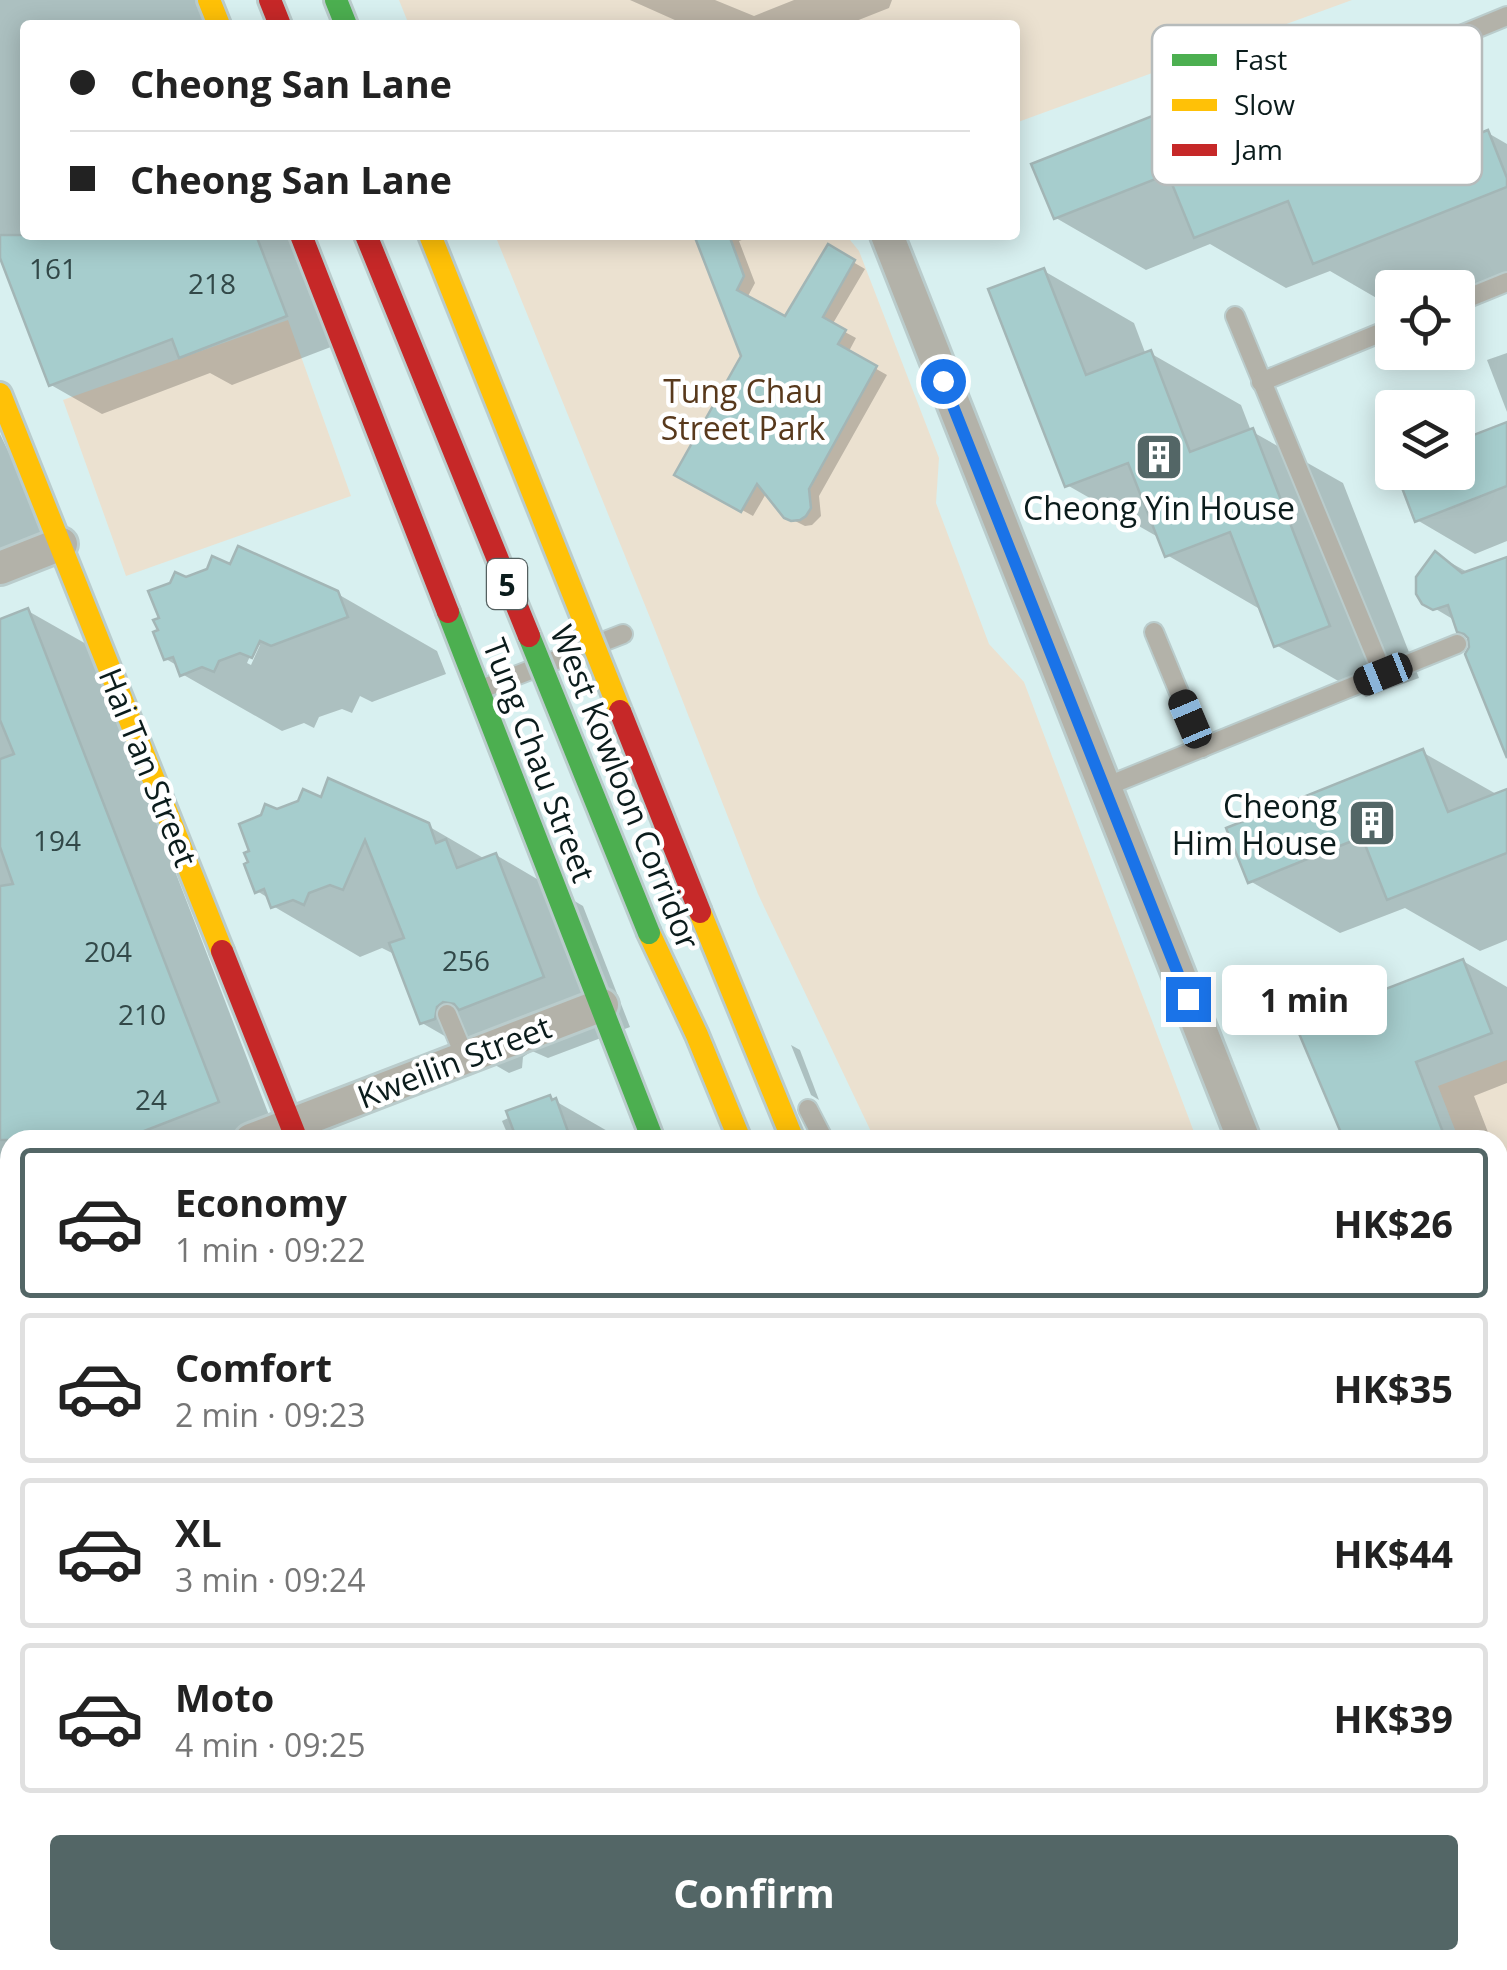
<!DOCTYPE html>
<html lang="en">
<head>
<meta charset="utf-8">
<style>
	body { margin:0; font-family:"Open Sans",sans-serif; background:#f2f2f2; color:#222; height:100vh; display:flex; flex-direction:column; font-size:38px; white-space:nowrap }
	* { box-sizing:border-box; margin:0 }
	p { font-size:32px; color:#767676 }
	.icon { flex:none; width:55px; height:55px; fill:none; stroke:currentColor; stroke-width:2; stroke-linecap:round; stroke-linejoin:round }
	.map { position:relative; flex:1; overflow:hidden }
	.panel { position:absolute; left:0px; top:1130px; width:1508px; height:840px; display:flex; flex-direction:column; background:#fff; border-radius:30px 30px 0 0; box-shadow:0 5px 25px #0003 }
	.panel>* { flex:none }
	.guide { position:absolute; left:20px; top:20px; width:1000px; height:220px; border-radius:10px; box-shadow:0 5px 25px #0003; display:grid; align-content:center; height:220px; padding:0 50px; background:#fff }
	.fabs { position:absolute; left:1375px; top:270px; display:grid; gap:20px }
	.fabs a { display:grid; place-items:center; width:100px; height:100px; border-radius:10px; background:#fff; box-shadow:0 5px 25px #0003; font-size:50px }
	.end { position:absolute; width:45px; height:45px; margin:-22px; border:12px solid #1a73e8; background:#fff; box-shadow:0 0 0 5px #fff }
	.from { border-radius:50% }
	.bubble { position:absolute; height:70px; border-radius:10px; background:#fff; box-shadow:0 5px 25px #0003; font-size:32px; font-weight:700; line-height:70px; text-align:center }
	.car { position:absolute; width:30px; height:60px; margin:-30px -15px; border-radius:12px; box-shadow:0 0 8px 2px #0007; background:linear-gradient(#222 24%,#8ab4d8 0 40%,#222 0 76%,#8ab4d8 0 86%,#222 0) }
	.guide b { display:flex; align-items:center; gap:35px; height:95px; font-size:38px }
	.guide b+b { border-top:2px solid #e0e0e0 }
	.guide i { width:25px; height:25px; background:#222 }
	ul { padding:18px 0 0; list-style:none }
	li { display:flex; align-items:center; gap:30px; height:150px; margin:0 20px 15px; padding:0 30px; border:5px solid #e0e0e0; border-radius:10px }
	li div { flex:1 }
	li b { display:block; font-size:38px }
	li em { font-style:normal; font-weight:700 }
	li.selected { border-color:#536666 }
	li>.icon { width:90px; height:90px; stroke-width:1.5 }
	.button { display:flex; gap:20px; margin-top:auto; padding:20px 50px }
	.button a { flex:1; height:115px; border-radius:10px; background:#536666; color:#fff; font-size:40px; font-weight:700; line-height:115px; text-align:center }
	.map>svg:first-child { display:block }
	.green { fill:#ebe1d0 }
	.shadow { fill:#0003; fill-rule:evenodd }
	.building { fill:#a6cdcd; stroke:#a3b6b6; stroke-width:2.5 }
	.lines { fill:none; stroke-linecap:round; stroke-linejoin:round }
	.lane-casing { stroke:#bacccc; stroke-width:22 }
	.street-casing { stroke:#bacccc; stroke-width:38 }
	.fast-casing { stroke:#bacccc; stroke-width:28 }
	.slow-casing { stroke:#bacccc; stroke-width:28 }
	.jam-casing { stroke:#bacccc; stroke-width:28 }
	.lane { stroke:#b3b2a9; stroke-width:18 }
	.street { stroke:#b3b2a9; stroke-width:32 }
	.fast { stroke:#4caf50; stroke-width:22 }
	.slow { stroke:#ffc107; stroke-width:22 }
	.jam { stroke:#c62828; stroke-width:22 }
	.fast-bridge-casing { stroke:#bacccc; stroke-width:28; stroke-linecap:butt }
	.slow-bridge-casing { stroke:#bacccc; stroke-width:28; stroke-linecap:butt }
	.jam-bridge-casing { stroke:#bacccc; stroke-width:28; stroke-linecap:butt }
	.fast-bridge { stroke:#4caf50; stroke-width:22 }
	.slow-bridge { stroke:#ffc107; stroke-width:22 }
	.jam-bridge { stroke:#c62828; stroke-width:22 }
	.route { stroke:#1a73e8; stroke-width:12 }
	.labels { text-anchor:middle; dominant-baseline:central; stroke-width:9; stroke-linejoin:round; paint-order:stroke }
	.number-label { font-size:28px; fill:#324848 }
	.shield { fill:#fff; stroke:#546060; stroke-width:2.5 }
	.shield-label { font-size:30px; font-weight:bold; fill:#0b1c1c }
	.park-label { font-size:32px; fill:#58391c; stroke:#fff }
	.poi-label { font-size:32px; fill:#0b1c1c; stroke:#fff }
	.street-label { font-size:32px; fill:#0b1c1c; stroke:#fff }
	.key { fill:#fff; stroke:#b6bbbb; stroke-width:2.5 }
	.key-label { font-size:28px; fill:#0b1c1c }
</style>
</head>
<body>
<div class="map">
<svg width="1507" height="1970" viewBox="0 0 1507 1970">
	<rect width="100%" height="100%" fill="#d8f0f0"/>
	<g class="green">
		<path d="M 399,0 L 1352,0 L 1015,123 L 1015,25 L 409,25 Z"/>
		<path d="M 495,235 L 846,235 L 859,251 L 939,458 L 936,503 L 989,644 L 1024,682 L 1197,1140 L 875,1140 L 758,894 L 653,625 Z"/>
		<path d="M 288,320 L 351,496 L 126,576 L 63,400 Z"/>
		<path d="M 1507,1060 L 1507,1202 L 1498,1205 L 1498,1140 L 1459,1140 L 1438,1086 Z"/>
	</g>
	<g class="shadow">
		<path d="M 0,0 L 203,0 L 213,25 L 25,25 L 25,235 L 294,235 L 336,345 L 232,385 L 210,373 L 102,414 L 51,385 L 0,251 Z"/>
		<path d="M 630,0 L 715,0 L 754,16 L 794,0 L 892,0 L 889,8 L 846,25 L 686,25 Z"/>
		<path d="M 1228,89 L 1303,132 L 1355,112 L 1431,156 L 1488,133 L 1507,144 L 1507,274 L 1458,293 L 1458,288 L 1392,288 L 1392,307 L 1330,271 L 1286,288 L 1210,244 L 1146,270 L 1056,218 Z"/>
		<path d="M 697,235 L 756,235 L 739,241 L 755,283 L 747,298 L 786,320 L 829,248 L 865,269 L 832,325 L 856,338 L 848,353 L 887,375 L 819,496 L 821,516 L 812,525 L 805,526 L 785,516 L 767,492 L 753,516 L 677,474 L 743,356 Z"/>
		<path d="M 1044,271 L 1134,323 L 1146,355 L 1150,353 L 1241,405 L 1251,431 L 1343,483 L 1419,678 L 1366,697 L 1276,645 L 1261,606 L 1258,608 L 1167,555 L 1158,537 L 1067,485 Z"/>
		<path d="M 1507,353 L 1507,412 L 1487,360 Z"/>
		<path d="M 1507,425 L 1507,541 L 1475,554 L 1417,520 L 1458,472 L 1458,444 Z"/>
		<path d="M 0,434 L 47,532 L 0,564 Z"/>
		<path d="M 1435,554 L 1469,573 L 1507,560 L 1507,738 L 1472,647 L 1470,637 L 1456,621 L 1424,602 Z"/>
		<path d="M 186,579 L 336,593 L 437,651 L 446,674 L 372,702 L 360,696 L 352,713 L 342,709 L 319,717 L 314,728 L 304,723 L 282,731 L 182,674 L 178,666 L 166,659 ZM 255,645 L 260,645 L 251,665 L 247,663 Z"/>
		<path d="M 28,611 L 88,645 L 277,1136 L 268,1140 L 10,1140 L 10,1201 L 0,1196 L 0,621 Z"/>
		<path d="M 1422,752 L 1498,795 L 1507,792 L 1507,940 L 1480,951 L 1405,908 L 1340,933 L 1250,881 Z"/>
		<path d="M 322,800 L 428,826 L 485,859 L 496,855 L 583,906 L 630,1027 L 548,1058 L 532,1051 L 523,1057 L 522,1068 L 509,1073 L 422,1023 L 394,949 L 392,953 L 382,948 L 360,957 L 273,906 L 270,899 L 257,891 L 277,812 Z"/>
		<path d="M 1463,961 L 1507,987 L 1507,1083 L 1474,1096 L 1491,1140 L 1347,1140 Z"/>
		<path d="M 791,1045 L 800,1050 L 819,1100 L 811,1095 Z"/>
		<path d="M 550,1098 L 623,1140 L 510,1140 L 502,1121 Z"/>
		<path d="M 1498,1158 L 1507,1183 L 1507,1264 L 1498,1268 Z"/>
		<path d="M 0,1430 L 10,1436 L 10,1898 L 0,1902 Z"/>
		<path d="M 1507,1438 L 1507,1582 L 1498,1557 L 1498,1442 Z"/>
		<path d="M 1498,1861 L 1507,1871 L 1507,1970 L 1488,1970 L 1480,1960 L 1498,1960 Z"/>
		<path d="M 291,1960 L 585,1960 L 589,1970 L 294,1970 Z"/>
		<path d="M 663,1960 L 962,1960 L 966,1970 L 667,1970 Z"/>
		<path d="M 181,1962 L 195,1970 L 159,1970 Z"/>
	</g>
	<g class="building">
		<path d="M 1228,86 L 1254,149 L 1355,109 L 1381,173 L 1488,130 L 1507,178 L 1507,187 L 1313,264 L 1288,201 L 1194,238 L 1168,174 L 1054,219 L 1031,164 Z"/>
		<path d="M 0,235 L 256,235 L 287,316 L 179,358 L 172,339 L 49,386 L 0,258 Z"/>
		<path d="M 694,235 L 729,235 L 744,276 L 737,290 L 785,316 L 828,244 L 855,260 L 823,317 L 846,330 L 838,344 L 877,366 L 809,489 L 811,508 L 806,516 L 800,520 L 791,521 L 784,518 L 757,484 L 741,512 L 674,475 L 741,356 Z"/>
		<path d="M 1044,268 L 1086,375 L 1151,350 L 1190,452 L 1253,428 L 1330,626 L 1274,647 L 1230,532 L 1165,557 L 1128,463 L 1065,487 L 988,289 Z"/>
		<path d="M 1507,422 L 1507,486 L 1415,522 L 1396,472 L 1458,472 L 1458,441 Z"/>
		<path d="M 238,546 L 338,591 L 348,617 L 271,646 L 260,641 L 252,658 L 240,653 L 219,661 L 214,672 L 202,667 L 180,676 L 173,657 L 164,660 L 153,632 L 158,630 L 153,620 L 159,618 L 148,591 L 170,583 L 175,572 L 186,577 L 207,569 L 212,556 L 230,564 Z"/>
		<path d="M 1435,551 L 1462,573 L 1507,557 L 1507,758 L 1465,654 L 1469,647 L 1468,638 L 1464,634 L 1457,632 L 1448,605 L 1433,610 L 1422,604 L 1416,594 L 1416,577 Z"/>
		<path d="M 28,608 L 219,1102 L 121,1140 L 0,1140 L 0,886 L 13,884 L 0,847 L 0,759 L 14,754 L 0,720 L 0,619 Z"/>
		<path d="M 1423,749 L 1448,812 L 1507,789 L 1507,853 L 1387,900 L 1362,837 L 1248,883 L 1226,828 Z"/>
		<path d="M 328,778 L 429,823 L 436,843 L 446,839 L 457,868 L 496,853 L 544,977 L 459,1010 L 454,1004 L 443,1002 L 437,1007 L 435,1019 L 420,1024 L 389,943 L 404,938 L 365,840 L 343,890 L 330,885 L 309,893 L 304,905 L 293,900 L 271,908 L 264,889 L 255,893 L 244,864 L 248,862 L 244,853 L 249,851 L 239,824 L 261,815 L 265,804 L 277,809 L 298,801 L 303,789 L 321,797 Z"/>
		<path d="M 1463,959 L 1492,1033 L 1416,1062 L 1446,1140 L 1344,1140 L 1295,1024 Z"/>
		<path d="M 550,1095 L 552,1100 L 556,1098 L 571,1140 L 517,1140 L 506,1111 Z"/>
	</g>
	<g class="lines">
		<g class="lane-casing">
			<g id="lane">
				<path d="M 1383,67 L 1507,16"/>
				<path d="M 1458,302 L 1507,282"/>
				<path d="M 1235,316 L 1383,674"/>
				<path d="M 1261,382 L 1392,328"/>
				<path d="M 1154,632 L 1202,748"/>
				<path d="M 479,690 L 623,634"/>
				<path d="M 1105,787 L 1457,644"/>
				<path d="M 447,1014 L 465,1057"/>
				<path d="M 808,1109 L 824,1140"/>
				<path d="M 1311,1960 L 1324,1970"/>
			</g>
		</g>
		<g class="street-casing">
			<g id="street">
				<path d="M 887,235 L 1244,1140"/>
				<path d="M 0,568 L 61,544"/>
				<path d="M 251,1140 L 602,1005"/>
				<path d="M 0,1240 L 10,1236"/>
				<path d="M 239,1960 L 243,1970"/>
				<path d="M 611,1960 L 615,1970"/>
			</g>
		</g>
		<g class="fast-casing">
			<g id="fast">
				<path d="M 336,0 L 346,25"/>
				<path d="M 448,612 L 653,1140"/>
				<path d="M 1498,1322 L 1507,1319"/>
				<path d="M 17,1970 L 42,1960"/>
			</g>
		</g>
		<g class="slow-casing">
			<g id="slow">
				<path d="M 209,0 L 219,25"/>
				<path d="M 0,394 L 222,951"/>
				<path d="M 700,912 L 793,1140"/>
				<path d="M 649,933 L 697,1035 L 740,1140"/>
				<path d="M 0,1901 L 10,1897"/>
				<path d="M 967,1960 L 971,1970"/>
				<path d="M 1007,1960 L 1011,1970"/>
			</g>
		</g>
		<g class="jam-casing">
			<g id="jam">
				<path d="M 270,0 L 280,25"/>
				<path d="M 301,235 L 448,612"/>
				<path d="M 222,951 L 297,1140"/>
				<path d="M 0,1339 L 10,1365"/>
				<path d="M 1498,1392 L 1507,1388"/>
				<path d="M 1066,1960 L 1070,1970"/>
				<path d="M 1120,1960 L 1123,1970"/>
			</g>
		</g>
		<use href="#lane" class="lane"/>
		<use href="#street" class="street"/>
		<use href="#fast" class="fast"/>
		<use href="#slow" class="slow"/>
		<use href="#jam" class="jam"/>
		<g class="fast-bridge-casing">
			<path id="fast-bridge" d="M 529,636 L 649,933"/>
		</g>
		<g class="slow-bridge-casing">
			<path id="slow-bridge" d="M 430,235 L 620,711"/>
		</g>
		<g class="jam-bridge-casing">
			<g id="jam-bridge">
				<path d="M 366,235 L 529,636"/>
				<path d="M 620,711 L 700,912"/>
			</g>
		</g>
		<use href="#fast-bridge" class="fast-bridge"/>
		<use href="#slow-bridge" class="slow-bridge"/>
		<use href="#jam-bridge" class="jam-bridge"/>
	</g>
	<g class="lines">
		<path class="route" d="M 943,381 L 1188,999"/>
	</g>
	<defs>
		<g id="building-square" transform="scale(2.5)"><rect x="-9" y="-9" width="18" height="18" rx="4" fill="#536666" stroke="#fff"/><path d="M-4-6H4V6H1V3H-1V6H-4ZM-2.5-4.3h1.7v1.8h-1.7ZM.8-4.3h1.7v1.8H.8ZM-2.5-1h1.7V.8h-1.7ZM.8-1h1.7V.8H.8Z" fill="#fff"/></g>
	</defs>
	<g fill-rule="evenodd">
		<use href="#building-square" x="1159" y="457"/>
		<use href="#building-square" x="1372" y="823"/>
	</g>
	<g class="labels">
		<g class="number-label">
			<text x="53" y="268">161</text>
			<text x="212" y="283">218</text>
			<text x="57" y="840">194</text>
			<text x="108" y="951">204</text>
			<text x="466" y="960">256</text>
			<text x="142" y="1014">210</text>
			<text x="151" y="1099">24</text>
		</g>
		<rect class="shield" x="487" y="559" width="40" height="50" rx="8"/>
		<g class="shield-label">
			<text x="507" y="584">5</text>
		</g>
		<g class="park-label">
			<text x="743" y="390">Tung Chau<tspan x="743" dy="37">Street Park</tspan></text>
		</g>
		<g class="poi-label">
			<text x="1159" y="507">Cheong Yin House</text>
			<text x="1337" y="805" text-anchor="end">Cheong<tspan x="1337" dy="37">Him House</tspan></text>
		</g>
		<g class="street-label">
			<text transform="translate(540 760) rotate(69)">Tung Chau Street</text>
			<text transform="translate(149 767) rotate(68)">Hai Tan Street</text>
			<text transform="translate(626 787) rotate(68)">West Kowloon Corridor</text>
			<text transform="translate(454 1061) rotate(-21)">Kweilin Street</text>
		</g>
	</g>
	<rect x="1152" y="25" width="330" height="160" rx="15" class="key"/>
	<rect x="1172" y="54" width="45" height="12" fill="#4caf50"/>
	<rect x="1172" y="99" width="45" height="12" fill="#ffc107"/>
	<rect x="1172" y="144" width="45" height="12" fill="#c62828"/>
	<g class="key-label">
		<text x="1234" y="70">Fast</text>
		<text x="1234" y="115">Slow</text>
		<text x="1234" y="160">Jam</text>
	</g>
</svg>
<div class="fabs">
<a><svg class="icon" aria-label="locate" viewBox="0 0 24 24"><circle cx="12" cy="12" r="6"/><path d="M12 2v4M12 18v4M2 12h4M18 12h4"/></svg></a>
<a><svg class="icon" aria-label="layers" viewBox="0 0 24 24"><path d="M12 4l9 5-9 5-9-5zM3 14l9 5 9-5"/></svg></a>
</div>
<i class="end from" style="left:943px;top:381px"></i>
<i class="end" style="left:1188px;top:999px"></i>
<div class="bubble" style="left:1222px;top:965px;width:165px">1 min</div>
<i class="car" style="left:1383px;top:674px;rotate:248deg"></i>
<i class="car" style="left:1190px;top:719px;rotate:337deg"></i>
<div class="guide">
<b><i class="from"></i>Cheong San Lane</b>
<b><i></i>Cheong San Lane</b>
</div>
<section class="panel">
<ul>
<li class="selected"><svg class="icon" aria-label="car" viewBox="0 0 24 24"><path d="M5 17H2v-5l4-1 3-4h7l3 4 3 1v5h-3M9 17h6M6 11h13"/><circle cx="7" cy="17" r="2"/><circle cx="17" cy="17" r="2"/></svg><div><b>Economy</b><p>1 min · 09:22</p></div><em>HK$26</em></li>
<li><svg class="icon" aria-label="car" viewBox="0 0 24 24"><path d="M5 17H2v-5l4-1 3-4h7l3 4 3 1v5h-3M9 17h6M6 11h13"/><circle cx="7" cy="17" r="2"/><circle cx="17" cy="17" r="2"/></svg><div><b>Comfort</b><p>2 min · 09:23</p></div><em>HK$35</em></li>
<li><svg class="icon" aria-label="car" viewBox="0 0 24 24"><path d="M5 17H2v-5l4-1 3-4h7l3 4 3 1v5h-3M9 17h6M6 11h13"/><circle cx="7" cy="17" r="2"/><circle cx="17" cy="17" r="2"/></svg><div><b>XL</b><p>3 min · 09:24</p></div><em>HK$44</em></li>
<li><svg class="icon" aria-label="car" viewBox="0 0 24 24"><path d="M5 17H2v-5l4-1 3-4h7l3 4 3 1v5h-3M9 17h6M6 11h13"/><circle cx="7" cy="17" r="2"/><circle cx="17" cy="17" r="2"/></svg><div><b>Moto</b><p>4 min · 09:25</p></div><em>HK$39</em></li>
</ul>
<div class="button"><a>Confirm</a></div>
</section>
</div>
</body>
</html>
